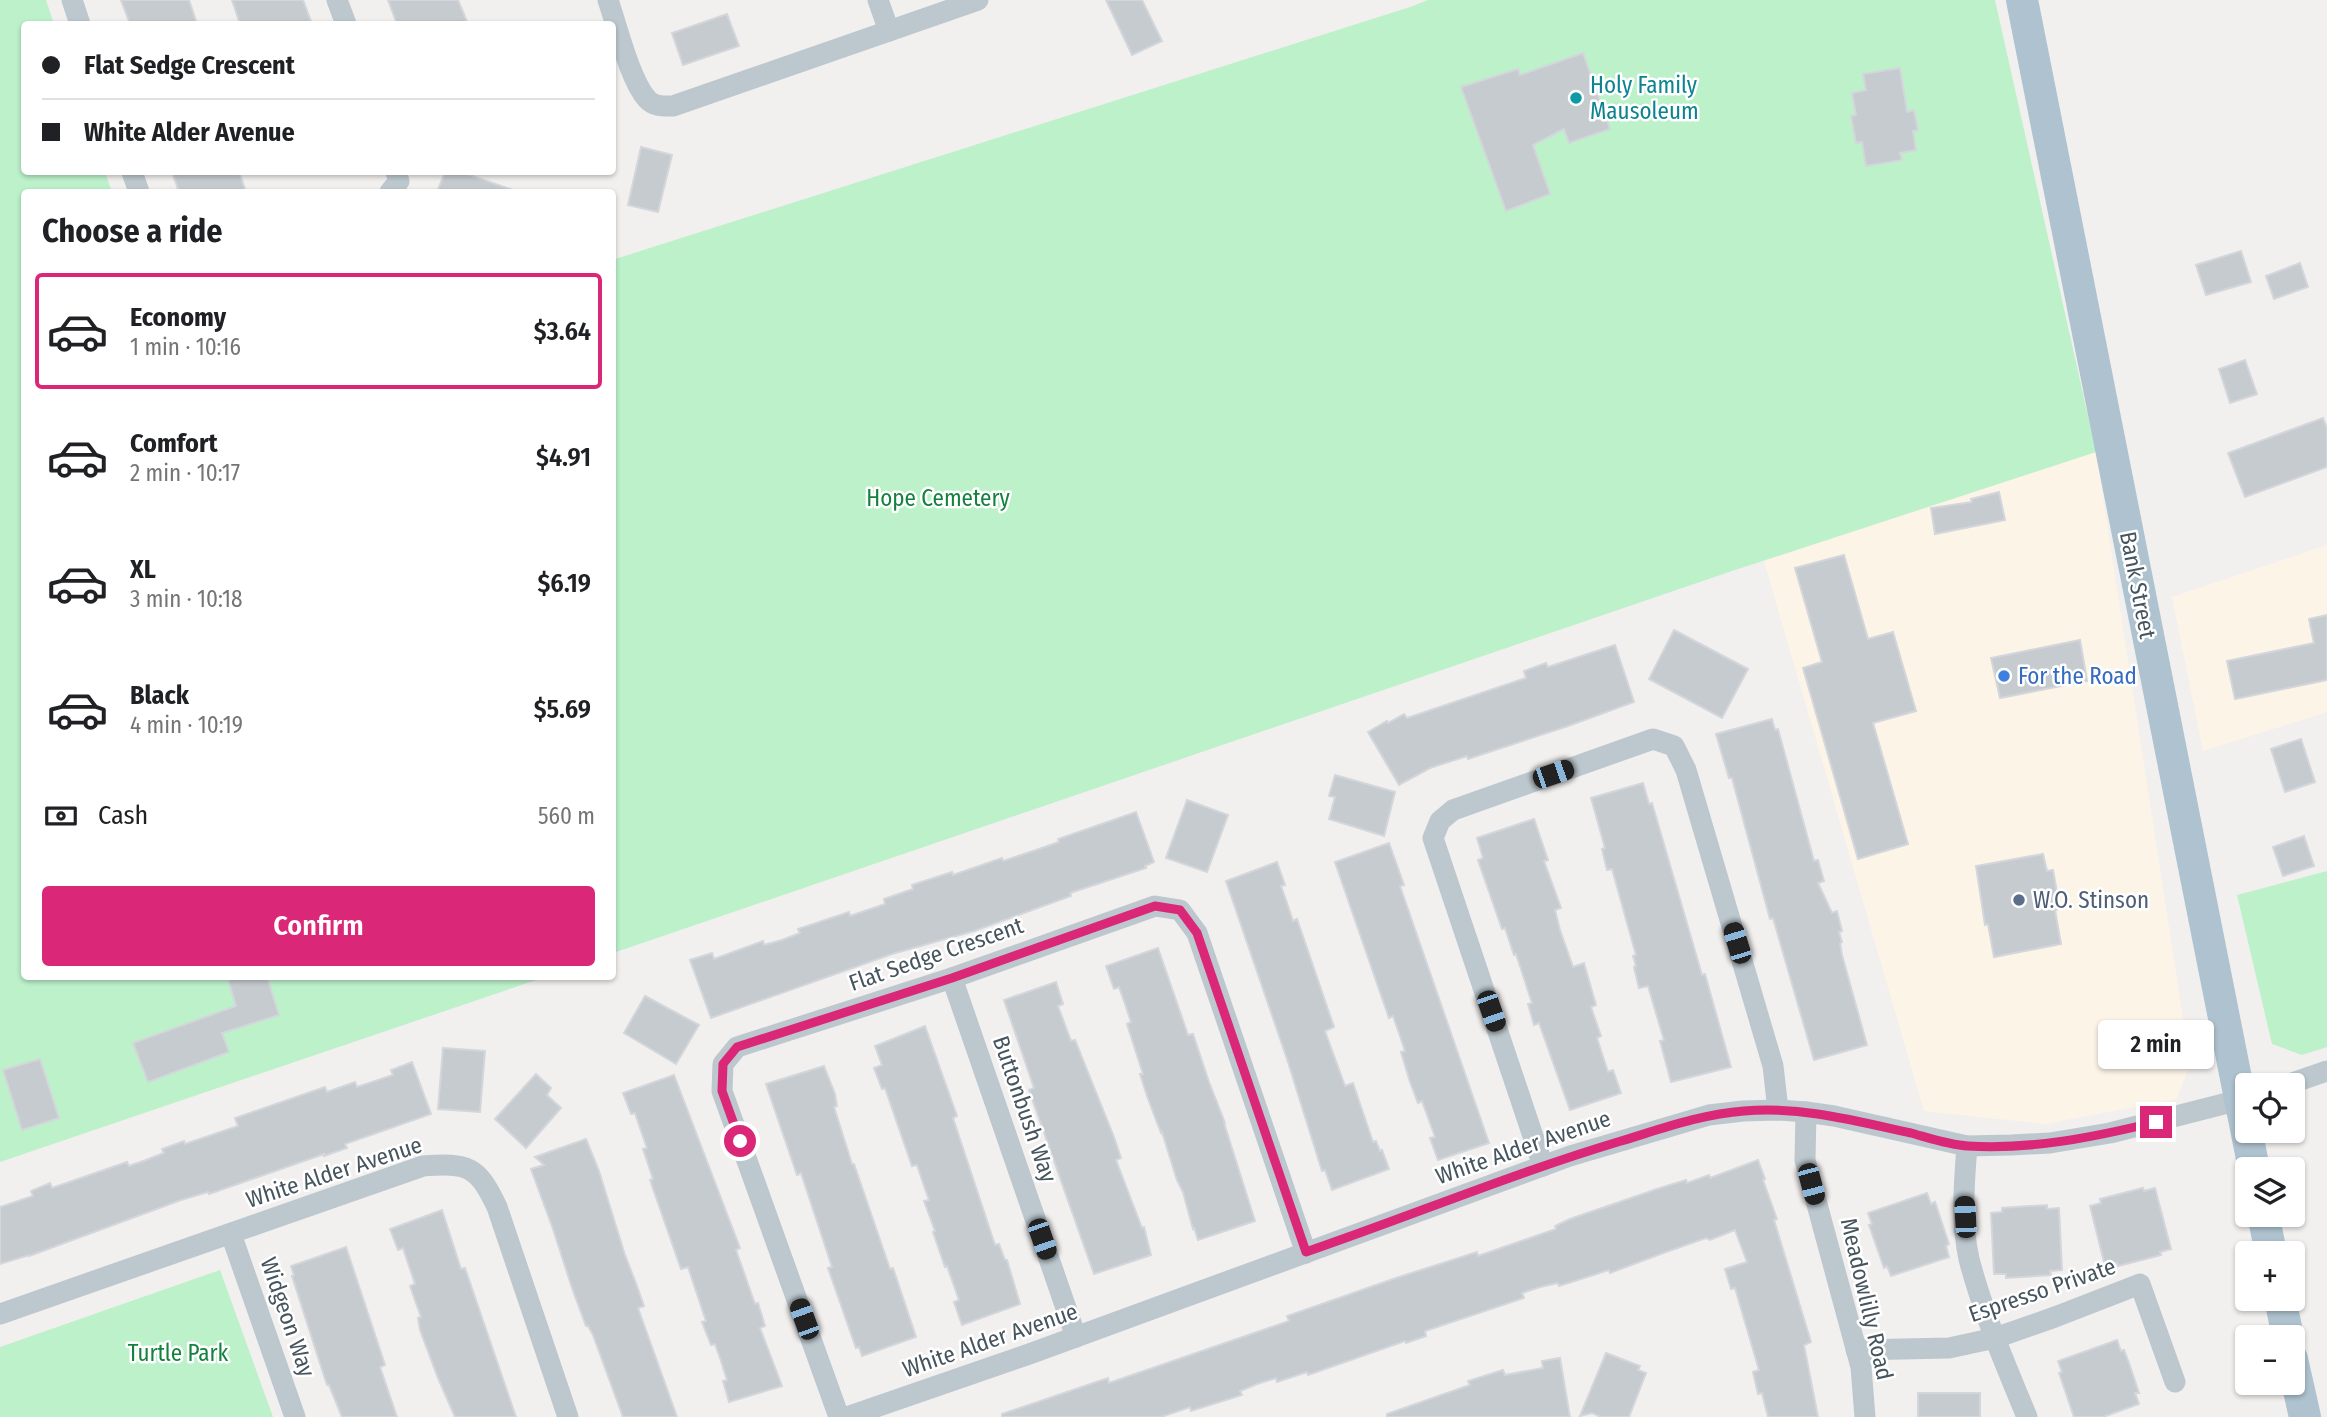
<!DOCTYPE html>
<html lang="en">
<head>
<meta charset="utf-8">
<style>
	body { margin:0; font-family:"Fira Sans Condensed",sans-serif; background:#f6f6f6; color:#202124; height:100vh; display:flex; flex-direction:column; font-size:26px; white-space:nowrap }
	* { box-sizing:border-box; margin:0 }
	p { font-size:23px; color:#757577 }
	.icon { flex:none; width:38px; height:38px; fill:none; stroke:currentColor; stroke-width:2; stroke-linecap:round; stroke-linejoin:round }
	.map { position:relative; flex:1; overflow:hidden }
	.drawer { position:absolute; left:21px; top:189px; width:595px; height:791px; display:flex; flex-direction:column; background:#fff; border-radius:7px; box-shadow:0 2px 5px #0004 }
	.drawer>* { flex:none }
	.banner { position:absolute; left:21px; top:21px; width:595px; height:154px; border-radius:7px; box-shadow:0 2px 5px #0004; display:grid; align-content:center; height:154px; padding:0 21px; background:#fff }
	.fabs { position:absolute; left:2235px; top:1073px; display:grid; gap:14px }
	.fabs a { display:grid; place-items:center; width:70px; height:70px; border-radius:7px; background:#fff; box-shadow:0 2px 5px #0004; font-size:35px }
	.end { position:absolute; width:32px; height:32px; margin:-16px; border:9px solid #db2777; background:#fff; box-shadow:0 0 0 4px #fff }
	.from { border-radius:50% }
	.bubble { position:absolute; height:49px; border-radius:7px; background:#fff; box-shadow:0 2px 5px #0004; font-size:23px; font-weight:600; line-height:49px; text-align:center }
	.car { position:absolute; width:21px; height:42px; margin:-21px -10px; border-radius:9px; box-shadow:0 0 5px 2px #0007; background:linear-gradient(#222 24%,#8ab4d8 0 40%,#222 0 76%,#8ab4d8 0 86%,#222 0) }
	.banner b { display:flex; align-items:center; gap:24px; height:66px; font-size:26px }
	.banner b+b { border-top:2px solid #e0e0e0 }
	.banner i { width:18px; height:18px; background:#202124 }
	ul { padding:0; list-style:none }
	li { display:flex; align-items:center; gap:21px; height:116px; margin:0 14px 10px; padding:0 7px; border:4px solid transparent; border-radius:7px }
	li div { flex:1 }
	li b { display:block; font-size:26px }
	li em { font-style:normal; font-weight:600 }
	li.active { border-color:#db2777 }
	li>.icon { width:63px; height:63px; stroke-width:1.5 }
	h2 { padding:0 21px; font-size:32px; line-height:84px }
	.pay { display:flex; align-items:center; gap:18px; height:77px; padding:0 21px; font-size:26px }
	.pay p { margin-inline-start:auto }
	.cta { display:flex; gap:14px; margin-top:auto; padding:14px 21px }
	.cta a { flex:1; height:80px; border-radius:7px; background:#db2777; color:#fff; font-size:28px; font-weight:600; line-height:80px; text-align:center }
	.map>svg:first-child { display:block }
	.commercial { fill:#fdf4e8 }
	.green { fill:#bcf1ca }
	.building { fill:#c6cbcf; stroke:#d3d6db; stroke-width:2 }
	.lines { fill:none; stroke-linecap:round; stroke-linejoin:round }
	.minor { stroke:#bcc8ce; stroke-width:21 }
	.primary { stroke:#aec2cf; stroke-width:32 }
	.route { stroke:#db2777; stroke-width:9 }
	.culture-dot { fill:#0f9aa8; stroke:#fff; stroke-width:2.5 }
	.shop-dot { fill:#3f7fe0; stroke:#fff; stroke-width:2.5 }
	.service-dot { fill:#5c6f8a; stroke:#fff; stroke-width:2.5 }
	.labels { text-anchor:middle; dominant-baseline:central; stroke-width:5; stroke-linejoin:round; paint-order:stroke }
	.culture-label { font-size:23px; fill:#0d838f; stroke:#fff; text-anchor:start }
	.park-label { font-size:23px; fill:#14823e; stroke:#fff }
	.street-label { font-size:23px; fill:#46555d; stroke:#fff }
	.shop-label { font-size:23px; fill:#366cbe; stroke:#fff; text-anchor:start }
	.service-label { font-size:23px; fill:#4e5e75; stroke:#fff; text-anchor:start }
</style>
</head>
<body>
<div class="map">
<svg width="2327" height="1417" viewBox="0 0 2327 1417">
	<rect width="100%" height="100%" fill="#f2efef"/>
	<g class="commercial">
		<path d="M 2096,452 L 2190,1064 L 2177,1099 L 2045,1124 L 1924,1111 L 1764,561 Z"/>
		<path d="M 2327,545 L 2327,712 L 2203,751 L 2172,597 Z"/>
	</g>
	<g class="green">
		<path d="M 0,0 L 46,0 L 54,24 L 24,24 L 24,172 L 105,172 L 112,192 L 24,192 L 24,976 L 545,977 L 0,1162 Z"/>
		<path d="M 1428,0 L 1995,0 L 2096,452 L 1732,571 L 613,953 L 612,260 L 1410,7 Z"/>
		<path d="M 2327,871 L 2327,1047 L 2302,1055 L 2272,1044 L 2237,895 Z"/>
		<path d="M 220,1270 L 273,1417 L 0,1417 L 0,1347 Z"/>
	</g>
	<g class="building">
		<path d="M 121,0 L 189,0 L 197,24 L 130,24 Z"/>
		<path d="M 232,0 L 303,0 L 312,24 L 240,24 Z"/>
		<path d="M 388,0 L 458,0 L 468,24 L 397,24 Z"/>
		<path d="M 1106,0 L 1142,0 L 1162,41 L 1132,55 Z"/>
		<path d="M 727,14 L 739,46 L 683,65 L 672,33 Z"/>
		<path d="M 1583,53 L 1610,129 L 1569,143 L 1564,129 L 1533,145 L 1550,194 L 1506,211 L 1461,87 L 1518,69 L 1520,75 Z"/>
		<path d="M 1900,68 L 1907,112 L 1914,110 L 1918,130 L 1913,131 L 1916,150 L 1900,153 L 1902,160 L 1866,166 L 1862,142 L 1856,143 L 1851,116 L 1856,115 L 1852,93 L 1866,90 L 1863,74 Z"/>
		<path d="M 641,147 L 672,155 L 658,212 L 628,205 Z"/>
		<path d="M 172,172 L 239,172 L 246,192 L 179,192 Z"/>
		<path d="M 445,172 L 461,172 L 513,190 L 512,192 L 437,192 Z"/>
		<path d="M 2241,251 L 2251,282 L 2206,295 L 2196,265 Z"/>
		<path d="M 2300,263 L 2308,287 L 2274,299 L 2266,276 Z"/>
		<path d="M 2245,360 L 2257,394 L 2230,403 L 2219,369 Z"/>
		<path d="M 2323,418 L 2327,428 L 2327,467 L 2245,497 L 2228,453 Z"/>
		<path d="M 1999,492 L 2005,520 L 1935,534 L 1931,508 L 1972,502 L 1971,499 Z"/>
		<path d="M 1844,555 L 1868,639 L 1893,632 L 1916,711 L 1873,723 L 1908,844 L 1858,859 L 1803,668 L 1822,662 L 1795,568 Z"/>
		<path d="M 2327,615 L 2327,680 L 2235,699 L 2227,661 L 2314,643 L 2309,619 Z"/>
		<path d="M 1674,630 L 1748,669 L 1722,718 L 1649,679 Z"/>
		<path d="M 2080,640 L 2087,681 L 2000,698 L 1991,658 Z"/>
		<path d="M 1615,645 L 1634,702 L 1568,726 L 1468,759 L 1467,756 L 1430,768 L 1399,785 L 1368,732 L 1387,721 L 1388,723 L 1404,714 L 1407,718 L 1526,678 L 1524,671 L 1546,663 L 1548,667 Z"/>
		<path d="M 1772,719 L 1775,730 L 1778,729 L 1814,861 L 1818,860 L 1824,881 L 1818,883 L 1832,913 L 1837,911 L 1842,931 L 1839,932 L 1842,942 L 1840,943 L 1842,955 L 1867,1045 L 1814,1060 L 1773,918 L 1770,919 L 1732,778 L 1729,778 L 1716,734 Z"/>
		<path d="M 2301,739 L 2315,782 L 2285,792 L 2271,749 Z"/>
		<path d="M 1335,775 L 1395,792 L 1384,836 L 1329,819 L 1335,797 L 1329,796 Z"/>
		<path d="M 1643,783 L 1649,804 L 1652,803 L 1702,975 L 1705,974 L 1731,1067 L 1671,1082 L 1660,1041 L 1664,1040 L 1648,986 L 1639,988 L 1634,967 L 1636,966 L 1633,956 L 1636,955 L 1612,869 L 1607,870 L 1602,849 L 1605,848 L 1591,798 Z"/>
		<path d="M 1187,800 L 1228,815 L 1207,872 L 1166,858 Z"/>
		<path d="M 1136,812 L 1154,862 L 1145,866 L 1146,868 L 1070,893 L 1071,896 L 974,931 L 892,954 L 711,1018 L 690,960 L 712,953 L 714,959 L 763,941 L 764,945 L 782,940 L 800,933 L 798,929 L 849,912 L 850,916 L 885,904 L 884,899 L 913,889 L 912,885 L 952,872 L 953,875 L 1002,858 L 1003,861 L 1033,851 L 1059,842 L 1058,839 Z"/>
		<path d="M 1534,819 L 1548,860 L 1544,861 L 1561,908 L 1555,910 L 1560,930 L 1573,967 L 1584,963 L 1596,1005 L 1591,1007 L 1601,1036 L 1597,1038 L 1608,1072 L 1613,1070 L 1621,1093 L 1570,1110 L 1539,1023 L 1534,1025 L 1528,1004 L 1532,1003 L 1516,954 L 1514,955 L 1505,928 L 1502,929 L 1478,860 L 1483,858 L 1477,838 Z"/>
		<path d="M 2304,836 L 2314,866 L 2283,876 L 2273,847 Z"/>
		<path d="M 1389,843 L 1404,885 L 1400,886 L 1489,1143 L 1438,1160 L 1430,1138 L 1435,1137 L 1422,1101 L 1418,1103 L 1410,1082 L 1401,1052 L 1405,1051 L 1399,1033 L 1393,1016 L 1389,1018 L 1335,862 Z"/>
		<path d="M 2043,854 L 2047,871 L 2053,870 L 2060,909 L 2055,910 L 2061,944 L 1994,957 L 1988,924 L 1985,925 L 1976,866 Z"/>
		<path d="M 1277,862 L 1285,885 L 1281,886 L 1287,903 L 1293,921 L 1297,919 L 1334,1027 L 1325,1031 L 1345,1086 L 1353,1083 L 1373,1142 L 1376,1141 L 1380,1151 L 1382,1150 L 1389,1169 L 1332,1190 L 1325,1170 L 1322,1171 L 1287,1059 L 1226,881 Z"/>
		<path d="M 1158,948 L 1188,1035 L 1193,1034 L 1209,1082 L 1225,1123 L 1224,1123 L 1255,1221 L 1198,1240 L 1194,1228 L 1193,1229 L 1183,1192 L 1177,1180 L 1162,1132 L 1161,1133 L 1147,1096 L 1140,1074 L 1143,1074 L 1127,1024 L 1131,1022 L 1125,1004 L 1119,987 L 1114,989 L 1106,966 Z"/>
		<path d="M 227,976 L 267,976 L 279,1015 L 222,1033 L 229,1052 L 148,1082 L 133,1043 L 236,1006 Z"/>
		<path d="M 1056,982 L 1063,1004 L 1058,1006 L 1071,1041 L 1075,1040 L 1114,1137 L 1121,1158 L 1116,1160 L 1142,1228 L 1144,1227 L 1151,1255 L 1094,1274 L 1029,1090 L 1034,1088 L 1004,1000 Z"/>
		<path d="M 645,996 L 699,1025 L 676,1064 L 624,1033 Z"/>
		<path d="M 925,1026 L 957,1116 L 953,1118 L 995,1245 L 999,1244 L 1005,1260 L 1007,1260 L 1020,1304 L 962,1325 L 954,1302 L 959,1300 L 947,1266 L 945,1267 L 933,1232 L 935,1231 L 924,1201 L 929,1200 L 923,1183 L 917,1165 L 912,1166 L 885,1088 L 882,1089 L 874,1068 L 882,1065 L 875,1046 Z"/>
		<path d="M 443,1048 L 485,1051 L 480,1112 L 438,1109 Z"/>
		<path d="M 40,1059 L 59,1118 L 22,1130 L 3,1070 Z"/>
		<path d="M 412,1062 L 431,1114 L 345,1144 L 347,1148 L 324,1156 L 324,1154 L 209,1194 L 208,1192 L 181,1200 L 29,1256 L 29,1255 L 0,1264 L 0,1207 L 33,1196 L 31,1191 L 50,1183 L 52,1188 L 127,1162 L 129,1166 L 146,1160 L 164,1153 L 162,1149 L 184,1141 L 185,1144 L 238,1126 L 235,1118 L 325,1087 L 327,1092 L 355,1082 L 357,1087 L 393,1075 L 391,1070 Z"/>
		<path d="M 824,1066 L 835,1094 L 837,1106 L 834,1107 L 852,1164 L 854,1164 L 890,1269 L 893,1268 L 916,1337 L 862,1356 L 859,1347 L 856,1348 L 828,1268 L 832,1267 L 801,1173 L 797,1175 L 766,1084 Z"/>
		<path d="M 536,1074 L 551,1088 L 547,1095 L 561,1108 L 526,1148 L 495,1119 Z"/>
		<path d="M 674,1075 L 740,1248 L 736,1250 L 755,1304 L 758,1303 L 765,1326 L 760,1328 L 782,1386 L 729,1402 L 723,1381 L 727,1380 L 721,1361 L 715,1344 L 711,1345 L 702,1322 L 706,1321 L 688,1267 L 681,1269 L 650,1180 L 653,1179 L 643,1149 L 647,1148 L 641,1131 L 635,1113 L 631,1114 L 623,1093 Z"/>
		<path d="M 586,1139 L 599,1171 L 625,1255 L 637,1286 L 644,1306 L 638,1308 L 677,1417 L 623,1417 L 593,1335 L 588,1326 L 586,1326 L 572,1288 L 553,1229 L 531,1169 L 544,1165 L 535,1157 Z"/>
		<path d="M 1758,1160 L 1765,1179 L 1763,1180 L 1777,1219 L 1774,1220 L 1811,1342 L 1804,1345 L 1818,1417 L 1768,1417 L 1762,1393 L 1758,1394 L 1753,1372 L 1759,1370 L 1735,1288 L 1731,1289 L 1725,1269 L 1747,1262 L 1735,1230 L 1710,1240 L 1706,1238 L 1666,1252 L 1610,1273 L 1609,1270 L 1559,1286 L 1558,1283 L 1540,1287 L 1522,1293 L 1524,1298 L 1425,1331 L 1426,1336 L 1406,1343 L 1405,1341 L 1308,1375 L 1307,1372 L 1277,1382 L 1276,1378 L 1257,1384 L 1240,1391 L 1242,1395 L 1191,1411 L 1190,1407 L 1161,1417 L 1002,1417 L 1002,1414 L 1067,1392 L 1108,1378 L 1109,1383 L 1289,1321 L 1287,1316 L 1399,1277 L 1477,1252 L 1478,1256 L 1556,1229 L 1555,1226 L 1570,1219 L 1660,1188 L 1686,1180 L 1687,1183 L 1709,1175 L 1710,1178 Z"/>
		<path d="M 2143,1188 L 2144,1191 L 2155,1188 L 2171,1249 L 2160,1252 L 2161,1255 L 2118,1266 L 2117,1263 L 2105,1266 L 2090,1206 L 2101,1203 L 2100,1199 Z"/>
		<path d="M 1927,1193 L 1931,1204 L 1935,1202 L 1949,1244 L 1946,1246 L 1949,1257 L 1891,1276 L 1887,1266 L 1884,1268 L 1869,1225 L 1872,1224 L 1868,1213 Z"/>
		<path d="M 2047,1205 L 2047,1209 L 2059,1208 L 2062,1270 L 2050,1271 L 2051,1275 L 2006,1278 L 2006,1274 L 1994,1274 L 1991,1213 L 2002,1212 L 2002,1208 Z"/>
		<path d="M 442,1210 L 461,1269 L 465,1268 L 516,1417 L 455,1417 L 438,1378 L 420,1330 L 418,1318 L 421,1317 L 410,1286 L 415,1284 L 403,1248 L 398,1250 L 390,1229 Z"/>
		<path d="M 346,1247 L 385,1365 L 380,1367 L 397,1417 L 342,1417 L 329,1385 L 327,1385 L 292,1276 L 294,1275 L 291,1266 Z"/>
		<path d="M 2117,1340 L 2121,1351 L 2124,1350 L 2129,1363 L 2139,1393 L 2135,1393 L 2139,1404 L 2103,1417 L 2074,1417 L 2059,1373 L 2062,1372 L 2058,1361 Z"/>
		<path d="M 1606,1353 L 1640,1366 L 1638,1370 L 1646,1373 L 1629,1417 L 1601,1417 L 1592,1413 L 1580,1416 Z"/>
		<path d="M 1560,1358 L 1570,1417 L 1387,1417 L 1387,1414 L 1470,1385 L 1468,1381 L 1503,1370 L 1505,1375 L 1543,1368 L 1542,1361 Z"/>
		<rect x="1918" y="1393" width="62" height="24"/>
	</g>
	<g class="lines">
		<g class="minor">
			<path d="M 72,0 L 80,24"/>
			<path d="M 337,0 L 346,24"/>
			<path d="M 608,0 C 617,26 630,80 647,99 C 654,107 664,106 673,106 L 978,0"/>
			<path d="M 878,0 L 889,31"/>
			<path d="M 132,172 L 139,192"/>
			<path d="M 390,192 L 399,181 L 396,172"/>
			<path d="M 952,978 L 1076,1337"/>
			<path d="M 2286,1085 L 2327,1071"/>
			<path d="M 1806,1112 L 1805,1160 L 1861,1367 L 1865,1417"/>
			<path d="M 1967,1146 C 1964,1183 1961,1223 1969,1259 C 1983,1313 2006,1366 2027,1417"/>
			<path d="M 1543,1166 L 1433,838 L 1440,821 L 1453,810 L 1653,739 L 1674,746 L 1686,770 L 1773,1066 L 1778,1110"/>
			<path d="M 231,1234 L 295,1417"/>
			<path d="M 0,1314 L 423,1166 C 468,1163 477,1165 497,1207 L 568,1417"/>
			<path d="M 1856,1350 L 1949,1348 L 1995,1338 L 2055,1317 L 2140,1284 L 2175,1382"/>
			<path d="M 839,1417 L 722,1091 L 723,1064 L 737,1047 L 952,978 L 1155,906 L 1180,910 L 1197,933 L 1306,1253"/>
			<path d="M 847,1417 L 1032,1353 L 1570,1156 L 1709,1115 L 1743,1111 L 1778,1110 L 1806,1112 L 1834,1116 L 1967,1146 L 2011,1145 L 2050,1143 L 2110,1133 L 2247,1098"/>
		</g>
		<g class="primary">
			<path d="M 2022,0 L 2254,1169"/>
			<path d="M 2263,1214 L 2271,1253"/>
			<path d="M 2280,1298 L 2288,1337"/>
			<path d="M 2292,1359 L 2305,1417"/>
		</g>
	</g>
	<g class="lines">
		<path class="route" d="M 740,1141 L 722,1091 L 723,1064 L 737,1047 L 952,978 L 1155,906 L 1180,910 L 1197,933 L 1306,1252 C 1411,1216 1514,1173 1621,1141 C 1661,1129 1702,1114 1744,1111 C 1801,1106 1856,1121 1911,1133 C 1929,1138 1949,1145 1968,1146 C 2031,1150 2095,1137 2156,1122"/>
	</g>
	<circle class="culture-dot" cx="1576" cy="98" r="7"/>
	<circle class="shop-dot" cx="2004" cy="676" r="7"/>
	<circle class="service-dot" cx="2019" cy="900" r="7"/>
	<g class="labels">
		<g class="culture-label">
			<text x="1590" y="85">Holy Family<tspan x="1590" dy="26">Mausoleum</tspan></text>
		</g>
		<g class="park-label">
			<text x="938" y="498">Hope Cemetery</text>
			<text x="178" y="1353">Turtle Park</text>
		</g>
		<g class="street-label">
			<text transform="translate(2138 585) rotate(79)">Bank Street</text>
			<text transform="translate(936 954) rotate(-19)">Flat Sedge Crescent</text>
			<text transform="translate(1025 1109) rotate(71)">Buttonbush Way</text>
			<text transform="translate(1523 1147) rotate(-19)">White Alder Avenue</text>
			<text transform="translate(334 1172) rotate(-18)">White Alder Avenue</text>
			<text transform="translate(2042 1290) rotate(-19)">Espresso Private</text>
			<text transform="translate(1867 1299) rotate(77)">Meadowlilly Road</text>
			<text transform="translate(288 1317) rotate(71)">Widgeon Way</text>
			<text transform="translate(990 1340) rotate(-19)">White Alder Avenue</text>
		</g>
		<g class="shop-label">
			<text x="2018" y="676">For the Road</text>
		</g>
		<g class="service-label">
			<text x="2033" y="900">W.O. Stinson</text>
		</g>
	</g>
</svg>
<div class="fabs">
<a><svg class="icon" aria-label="locate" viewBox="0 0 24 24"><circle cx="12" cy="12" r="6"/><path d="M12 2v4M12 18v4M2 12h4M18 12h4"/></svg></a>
<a><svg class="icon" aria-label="layers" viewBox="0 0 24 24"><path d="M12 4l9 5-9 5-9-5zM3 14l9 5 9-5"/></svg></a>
<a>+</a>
<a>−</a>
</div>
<i class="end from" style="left:740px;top:1141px"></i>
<i class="end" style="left:2156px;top:1122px"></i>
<div class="bubble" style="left:2098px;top:1020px;width:116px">2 min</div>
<i class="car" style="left:1553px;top:774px;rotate:71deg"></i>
<i class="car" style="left:1737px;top:943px;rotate:343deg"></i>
<i class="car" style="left:1491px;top:1011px;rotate:161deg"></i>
<i class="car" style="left:1811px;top:1184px;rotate:165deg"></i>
<i class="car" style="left:1965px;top:1217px;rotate:357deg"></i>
<i class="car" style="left:1042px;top:1239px;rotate:161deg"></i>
<i class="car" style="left:804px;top:1319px;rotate:340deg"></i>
<div class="banner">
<b><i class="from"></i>Flat Sedge Crescent</b>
<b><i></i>White Alder Avenue</b>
</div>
<section class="drawer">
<h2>Choose a ride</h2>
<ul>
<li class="active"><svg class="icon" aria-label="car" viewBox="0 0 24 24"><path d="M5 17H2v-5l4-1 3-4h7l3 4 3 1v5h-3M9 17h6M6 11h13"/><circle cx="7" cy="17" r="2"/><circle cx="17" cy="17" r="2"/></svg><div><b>Economy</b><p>1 min · 10:16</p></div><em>$3.64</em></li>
<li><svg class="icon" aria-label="car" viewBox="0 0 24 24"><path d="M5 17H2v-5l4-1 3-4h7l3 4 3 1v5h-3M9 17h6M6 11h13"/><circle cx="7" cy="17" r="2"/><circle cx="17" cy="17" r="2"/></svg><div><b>Comfort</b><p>2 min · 10:17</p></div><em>$4.91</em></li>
<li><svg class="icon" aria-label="car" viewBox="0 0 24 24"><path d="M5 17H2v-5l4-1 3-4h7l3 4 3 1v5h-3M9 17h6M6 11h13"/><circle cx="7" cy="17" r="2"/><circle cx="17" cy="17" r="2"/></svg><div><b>XL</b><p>3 min · 10:18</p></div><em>$6.19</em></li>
<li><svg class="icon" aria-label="car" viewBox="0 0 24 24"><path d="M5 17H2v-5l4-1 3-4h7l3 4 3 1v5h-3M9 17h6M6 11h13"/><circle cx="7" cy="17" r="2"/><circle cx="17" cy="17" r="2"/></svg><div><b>Black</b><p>4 min · 10:19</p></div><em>$5.69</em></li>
</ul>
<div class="pay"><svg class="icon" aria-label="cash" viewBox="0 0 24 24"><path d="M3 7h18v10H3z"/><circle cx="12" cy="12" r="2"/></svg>Cash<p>560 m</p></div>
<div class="cta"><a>Confirm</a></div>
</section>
</div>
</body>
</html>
